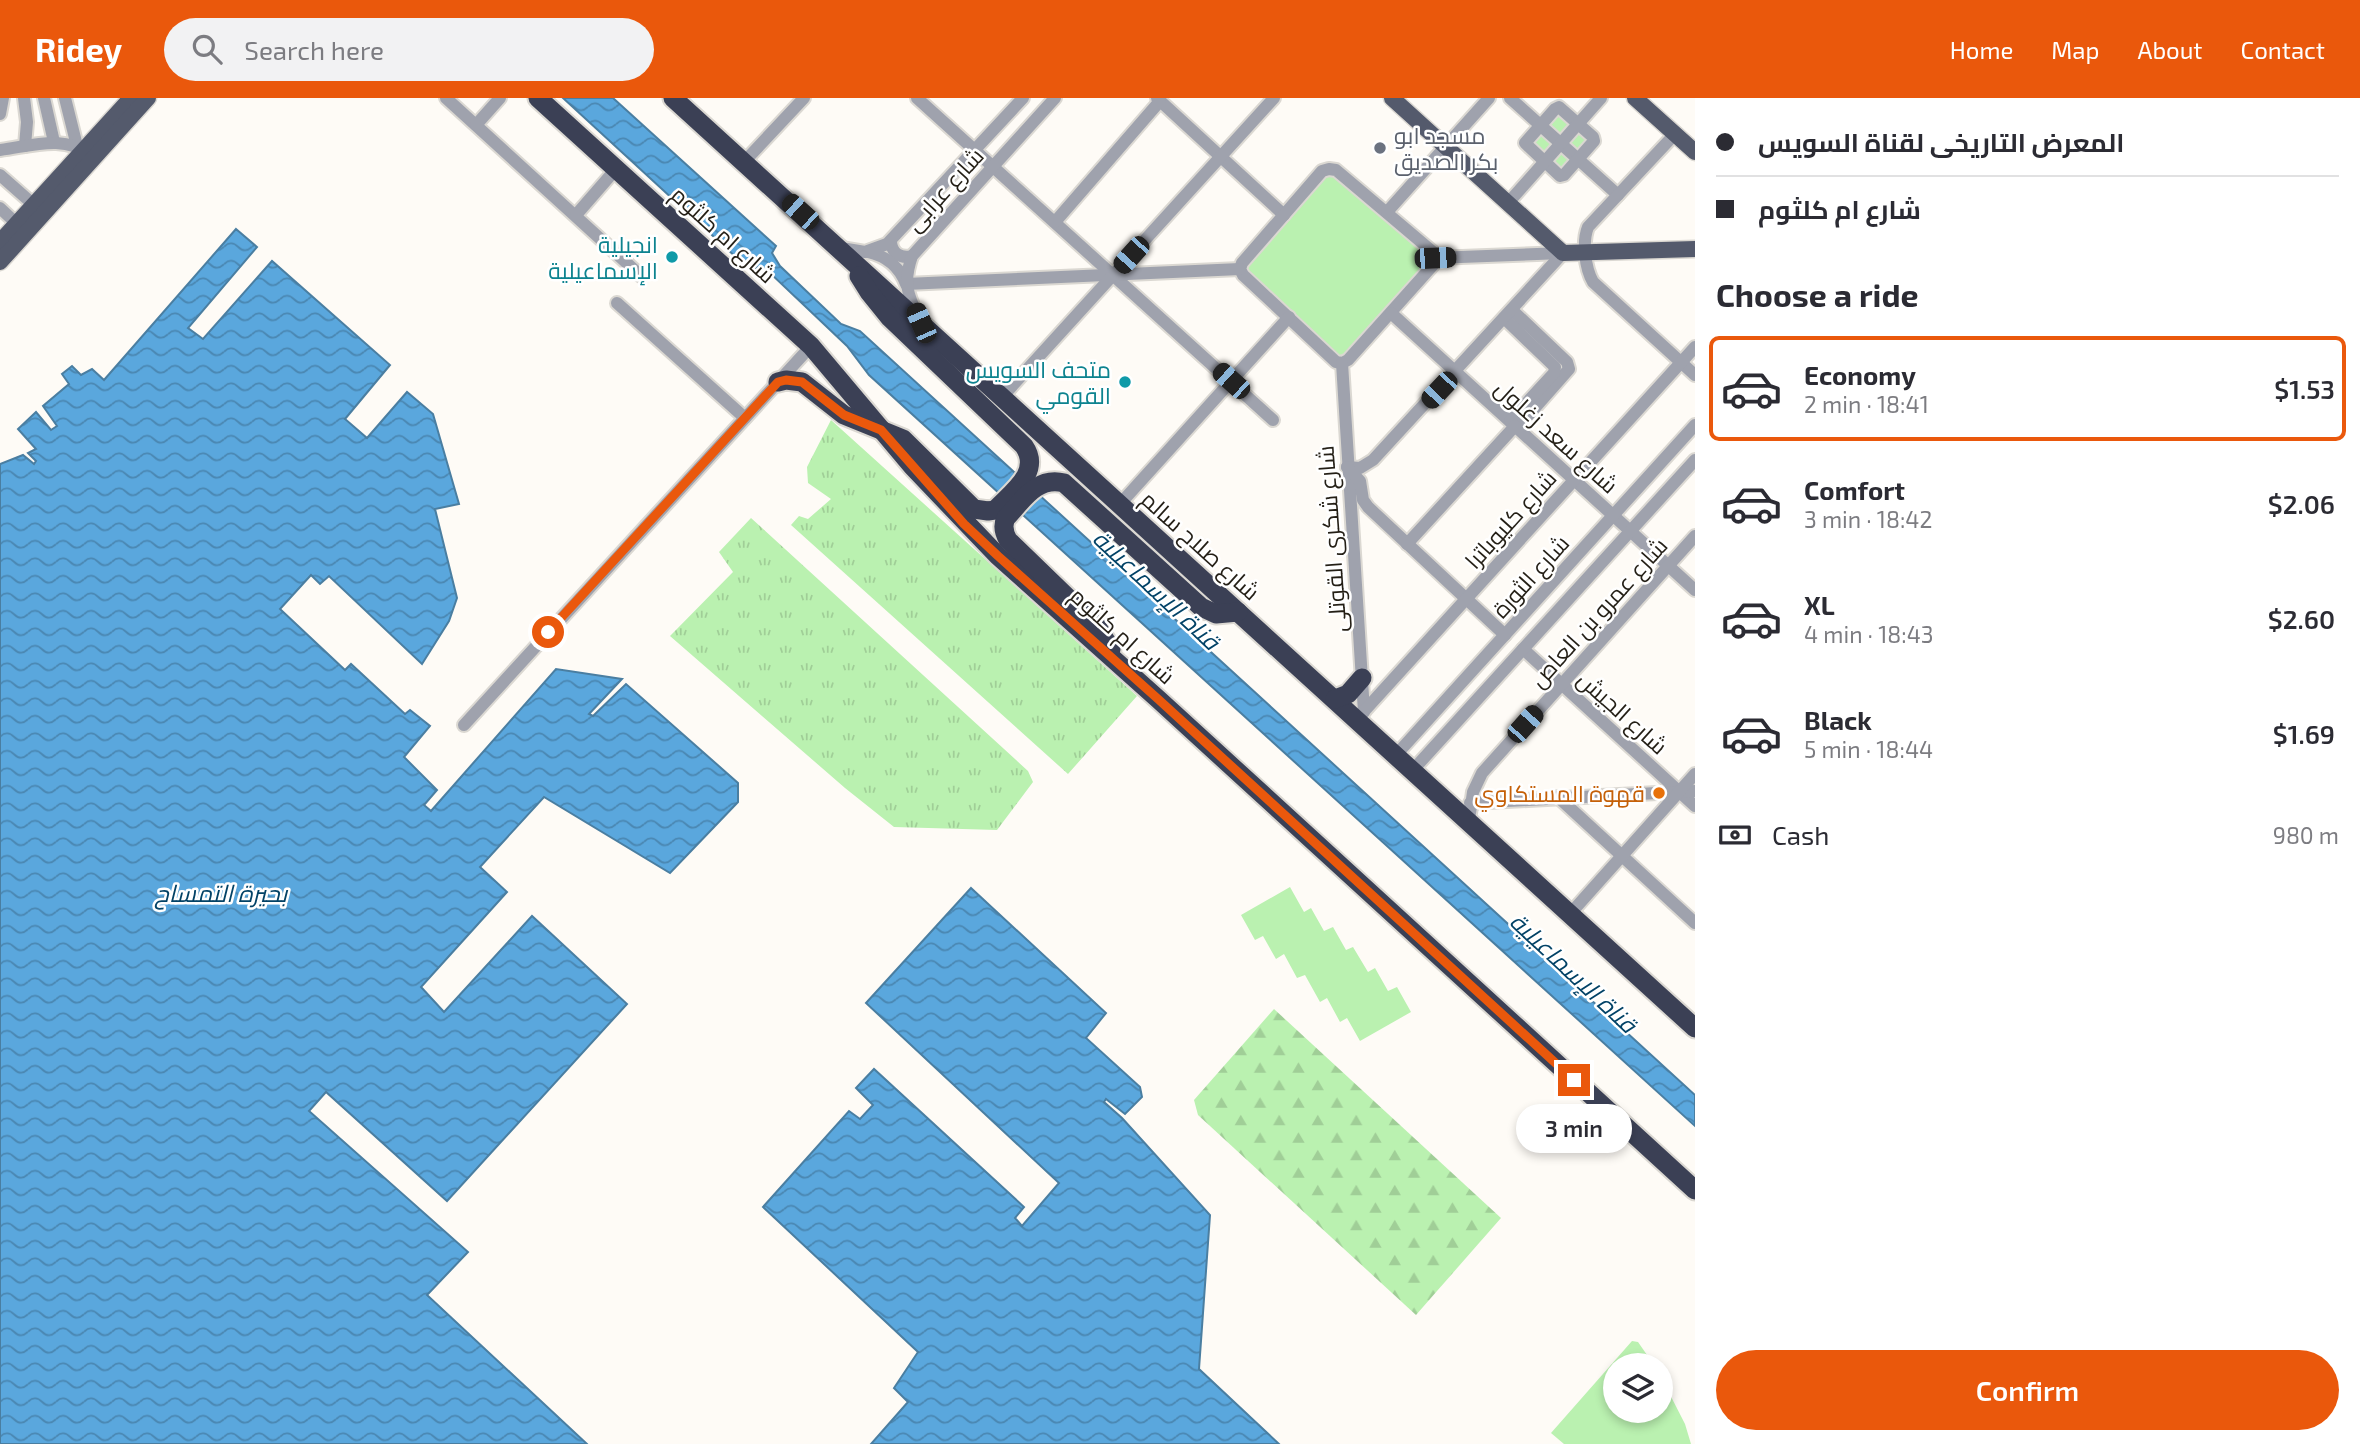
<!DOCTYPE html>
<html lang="en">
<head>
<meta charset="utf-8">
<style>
	body { margin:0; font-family:"Exo 2",Cairo,sans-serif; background:#f2f2f3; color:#2b2b33; height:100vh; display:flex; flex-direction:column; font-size:26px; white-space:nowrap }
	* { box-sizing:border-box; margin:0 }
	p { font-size:23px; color:#7c7c81 }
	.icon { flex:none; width:38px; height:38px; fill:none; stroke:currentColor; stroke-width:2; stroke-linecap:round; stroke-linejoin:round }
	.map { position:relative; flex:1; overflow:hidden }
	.details { display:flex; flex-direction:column; background:#fff; width:665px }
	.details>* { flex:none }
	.banner { display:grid; align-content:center; height:154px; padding:0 21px; background:#fff }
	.controls { position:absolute; left:1603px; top:1255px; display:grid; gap:14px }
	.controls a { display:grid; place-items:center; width:70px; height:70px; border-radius:50%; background:#fff; box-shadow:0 4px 10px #0003; font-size:35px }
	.end { position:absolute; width:32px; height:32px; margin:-16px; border:9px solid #ea580c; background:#fff; box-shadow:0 0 0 4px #fff }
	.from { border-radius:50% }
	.bubble { position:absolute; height:49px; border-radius:24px; background:#fff; box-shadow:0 4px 10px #0003; font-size:23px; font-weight:600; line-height:49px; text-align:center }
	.car { position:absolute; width:21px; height:42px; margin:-21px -10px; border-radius:9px; box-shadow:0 0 5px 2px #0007; background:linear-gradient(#222 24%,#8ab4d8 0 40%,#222 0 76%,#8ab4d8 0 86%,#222 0) }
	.banner b { display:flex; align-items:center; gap:24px; height:66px; font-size:26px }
	.banner b+b { border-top:2px solid #e1e1e2 }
	.banner i { width:18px; height:18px; background:#2b2b33 }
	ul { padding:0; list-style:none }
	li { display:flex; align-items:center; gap:21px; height:105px; margin:0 14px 10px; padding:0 7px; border:4px solid transparent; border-radius:10px }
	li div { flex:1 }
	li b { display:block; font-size:26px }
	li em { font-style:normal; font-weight:600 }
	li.current { border-color:#ea580c }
	li>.icon { width:63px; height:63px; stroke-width:1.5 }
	h2 { padding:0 21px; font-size:32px; line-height:84px }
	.pay { display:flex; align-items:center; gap:18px; height:77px; padding:0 21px; font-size:26px }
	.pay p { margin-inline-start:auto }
	.primary-button { display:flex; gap:14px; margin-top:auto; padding:14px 21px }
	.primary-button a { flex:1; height:80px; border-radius:42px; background:#ea580c; color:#fff; font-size:28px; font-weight:600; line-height:80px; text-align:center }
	header { display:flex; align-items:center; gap:42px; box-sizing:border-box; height:98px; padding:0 35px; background:#ea580c; color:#fff }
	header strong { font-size:33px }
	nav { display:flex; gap:38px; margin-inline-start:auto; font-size:24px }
	.search { width:490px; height:63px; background:#f2f2f3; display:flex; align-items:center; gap:18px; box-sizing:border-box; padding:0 24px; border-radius:38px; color:#7c7c81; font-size:26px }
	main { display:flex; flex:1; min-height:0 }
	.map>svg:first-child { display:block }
	.grass { fill:#baf1b0 }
	.forest { fill:url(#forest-firs) }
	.park { fill:url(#park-tufts) }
	.water { fill:url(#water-waves); stroke:#4a7ea1; stroke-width:2 }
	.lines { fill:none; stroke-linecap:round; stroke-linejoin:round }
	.minor-casing { stroke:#dbd8d2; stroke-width:16 }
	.major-casing { stroke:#dbd8d2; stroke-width:19 }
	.highway-casing { stroke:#dbd8d2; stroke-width:23 }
	.minor { stroke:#9fa2ad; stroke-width:12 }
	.major { stroke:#545a6c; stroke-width:16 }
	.highway { stroke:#3b4055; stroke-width:19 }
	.route { stroke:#ea580c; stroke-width:9 }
	.worship-dot { fill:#6b7280; stroke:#fff; stroke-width:2.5 }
	.culture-dot { fill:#0f9aa8; stroke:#fff; stroke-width:2.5 }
	.food-dot { fill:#e8710a; stroke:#fff; stroke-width:2.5 }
	.labels { text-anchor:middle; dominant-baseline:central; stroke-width:5; stroke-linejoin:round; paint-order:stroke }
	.worship-label { font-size:23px; fill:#5b616d; stroke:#fff; text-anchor:start }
	.street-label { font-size:23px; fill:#241f16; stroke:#fff }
	.culture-label { font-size:23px; fill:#0d838f; stroke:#fff; text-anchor:end }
	.food-label { font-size:23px; fill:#c56008; stroke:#fff; text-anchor:end }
	.water-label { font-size:24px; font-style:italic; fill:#024266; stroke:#fff }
</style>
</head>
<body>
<header>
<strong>Ridey</strong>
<div class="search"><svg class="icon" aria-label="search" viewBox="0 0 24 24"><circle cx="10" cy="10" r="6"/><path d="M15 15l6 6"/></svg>Search here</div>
<nav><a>Home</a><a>Map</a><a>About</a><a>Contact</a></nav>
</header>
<main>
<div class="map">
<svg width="1695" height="1346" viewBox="0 0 1695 1346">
	<defs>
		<pattern id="forest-firs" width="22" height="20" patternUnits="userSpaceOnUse" patternTransform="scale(1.75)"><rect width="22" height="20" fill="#baf1b0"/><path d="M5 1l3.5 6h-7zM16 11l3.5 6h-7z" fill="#a0ce97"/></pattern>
		<pattern id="park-tufts" width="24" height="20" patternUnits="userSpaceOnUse" patternTransform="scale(1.75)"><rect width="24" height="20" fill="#baf1b0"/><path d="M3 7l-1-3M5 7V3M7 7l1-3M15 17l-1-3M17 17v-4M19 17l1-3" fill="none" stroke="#a0ce97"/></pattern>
		<pattern id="water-waves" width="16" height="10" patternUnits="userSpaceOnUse" patternTransform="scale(1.75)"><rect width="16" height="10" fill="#5aa7dd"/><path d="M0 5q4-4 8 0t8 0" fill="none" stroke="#4a87b2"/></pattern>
	</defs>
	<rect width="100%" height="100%" fill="#fefbf6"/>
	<g class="grass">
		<path d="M 1331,70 L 1431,160 L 1344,262 L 1242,172 Z"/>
		<path d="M 1290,789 L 1304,814 L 1311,810 L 1324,833 L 1333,829 L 1346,852 L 1353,849 L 1368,874 L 1375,870 L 1388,893 L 1397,889 L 1411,914 L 1360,943 L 1347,920 L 1340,924 L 1327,900 L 1320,904 L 1305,877 L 1297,880 L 1284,856 L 1276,861 L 1263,838 L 1255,842 L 1241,817 Z"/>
		<path d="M 1632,1243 L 1638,1244 L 1654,1267 L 1615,1267 L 1615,1312 L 1661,1312 L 1661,1279 L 1685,1326 L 1691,1346 L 1564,1346 L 1551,1335 Z"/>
	</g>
	<path class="forest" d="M 1274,911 L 1501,1120 L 1416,1217 L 1198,1017 L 1194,1002 Z"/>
	<g class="park">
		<path d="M 1555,11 L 1593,39 L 1564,77 L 1525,43 Z"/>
		<path d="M 831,322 L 1137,598 L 1068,676 L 791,427 L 799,418 L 808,421 L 831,401 L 808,385 L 807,369 Z"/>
		<path d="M 751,420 L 1028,673 L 1033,684 L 997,732 L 894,729 L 845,690 L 670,538 L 733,474 L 719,454 Z"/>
	</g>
	<g class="water">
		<path d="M 563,0 L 613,0 L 776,148 L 772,155 L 780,168 L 841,226 L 860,233 L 1695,997 L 1695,1028 L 869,277 L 847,248 L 768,173 L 757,169 L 751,173 Z"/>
		<path d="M 236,131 L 257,149 L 188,230 L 203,241 L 272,163 L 390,267 L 345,321 L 367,340 L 407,294 L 433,316 L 459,406 L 435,411 L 457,500 L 449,523 L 422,566 L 329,478 L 320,486 L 311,477 L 280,511 L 345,572 L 351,566 L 405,616 L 410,612 L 430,628 L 404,659 L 437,692 L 424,707 L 431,713 L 556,571 L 622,581 L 589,616 L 593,618 L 626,586 L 738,685 L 738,704 L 670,775 L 544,699 L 480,769 L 507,794 L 421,889 L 444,914 L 532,818 L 627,906 L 447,1103 L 326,994 L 309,1013 L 468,1154 L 427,1197 L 587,1346 L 0,1346 L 0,366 L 23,357 L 34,366 L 36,363 L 28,355 L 36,351 L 18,331 L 36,314 L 51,332 L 57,328 L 43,308 L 69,286 L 62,276 L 72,268 L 81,277 L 92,271 L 104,282 Z"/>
		<path d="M 971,790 L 1106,915 L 1086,940 L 1140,989 L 1142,999 L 1125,1016 L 1106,1001 L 1104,1004 L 1122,1020 L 1210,1117 L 1199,1271 L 1279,1346 L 871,1346 L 908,1304 L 894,1290 L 918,1254 L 763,1109 L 849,1013 L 860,1021 L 873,1007 L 856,990 L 874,971 L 1024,1109 L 1015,1120 L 1022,1128 L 1059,1085 L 866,905 Z"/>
	</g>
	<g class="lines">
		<g class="minor-casing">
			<g id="minor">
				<path d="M 24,0 L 27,24 L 25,48"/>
				<path d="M 44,0 L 54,44"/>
				<path d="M 65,0 L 77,48"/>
				<path d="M 446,0 L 641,178"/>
				<path d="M 917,0 L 1273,322"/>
				<path d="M 1157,0 L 1284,117"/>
				<path d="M 1510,0 L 1618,97"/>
				<path d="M 1559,9 L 1593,39 L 1594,43 L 1564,77 L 1560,78 L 1525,45 L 1555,11 Z"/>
				<path d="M 0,16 L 3,0"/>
				<path d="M 476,27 L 500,0"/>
				<path d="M 1674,37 L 1588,129 C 1582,144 1585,170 1593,184 L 1695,277"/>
				<path d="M 0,52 C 32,48 63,36 91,57"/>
				<path d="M 744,64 L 804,0"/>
				<path d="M 1329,71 L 1336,72 L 1433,154 L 1435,160 L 1434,166 L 1348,262 L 1342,265 L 1336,264 L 1243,177 L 1240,171 L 1242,165 L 1322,73 Z"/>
				<path d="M 0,77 L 34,107"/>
				<path d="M 1508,105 L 1601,0"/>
				<path d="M 0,110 L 17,126"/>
				<path d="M 1387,114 L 1489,0"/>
				<path d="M 576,117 L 616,71"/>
				<path d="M 1055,124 L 1160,3"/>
				<path d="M 891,144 C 892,155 900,161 912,158"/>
				<path d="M 841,150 L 865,154 L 887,146 L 1023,0"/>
				<path d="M 868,154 C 886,158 899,168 906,186 L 1240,171"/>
				<path d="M 1435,160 L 1563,155"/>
				<path d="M 617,205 L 745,320"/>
				<path d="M 1512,212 L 1567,264 L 1569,271 L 1517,330"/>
				<path d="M 1391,215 L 1695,492"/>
				<path d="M 918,219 C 907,195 903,184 912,158 L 1055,0"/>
				<path d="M 1504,220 L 1555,269 L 1554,275 L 1510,323"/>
				<path d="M 1342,265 L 1364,614"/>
				<path d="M 1003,298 L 1274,0"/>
				<path d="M 1347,369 L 1360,370 L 1373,362 L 1563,155"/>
				<path d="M 1347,369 L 1360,383 L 1363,402 L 1368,409 L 1505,537"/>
				<path d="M 1120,406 L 1289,219"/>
				<path d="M 1407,446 L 1515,328"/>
				<path d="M 1523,551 L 1695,708"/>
				<path d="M 1357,621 L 1695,249"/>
				<path d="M 464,627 L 811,248"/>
				<path d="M 1396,657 L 1695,327"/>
				<path d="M 1413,672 L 1695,362"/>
				<path d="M 1558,699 L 1695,825"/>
				<path d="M 1470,705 L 1695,693"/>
				<path d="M 1469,722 L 1473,694 L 1482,675 L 1695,438"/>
				<path d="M 1570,816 L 1695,676"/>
			</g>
		</g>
		<g class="major-casing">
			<g id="major">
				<path d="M 1392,0 L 1563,155 L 1695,151"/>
				<path d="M 1635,0 L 1695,54"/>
				<path d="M 0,144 L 131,0"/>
				<path d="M 0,164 L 148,0"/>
			</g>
		</g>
		<g class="highway-casing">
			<g id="highway">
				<path d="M 538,0 L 811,248 L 912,368 L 998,458 L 1158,601 L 1695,1092"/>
				<path d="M 673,0 L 1695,930"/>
				<path d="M 778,284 L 786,282 L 802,284 L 844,317 L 903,341 L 974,411 L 988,413 L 995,412 C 1012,394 1042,374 1024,348 L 890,220 L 869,194 L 859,178"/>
				<path d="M 1111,551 L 1096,527 L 1008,442 C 1004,435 1002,428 1006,420 C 1023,402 1037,378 1064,385 L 1201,509 L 1216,516 L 1238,514"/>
				<path d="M 1335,601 L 1348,596 L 1362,580"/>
			</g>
		</g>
		<use href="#minor" class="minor"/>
		<use href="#major" class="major"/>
		<use href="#highway" class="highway"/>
	</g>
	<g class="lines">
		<path class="route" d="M 548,534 L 778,284 L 786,282 L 802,284 L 844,317 L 881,332 L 964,426 L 998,458 L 1158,601 L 1574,982"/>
	</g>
	<circle class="worship-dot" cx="1380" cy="50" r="7"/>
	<g class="culture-dot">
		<circle cx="672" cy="159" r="7"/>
		<circle cx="1125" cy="284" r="7"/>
	</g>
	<circle class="food-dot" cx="1659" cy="695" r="7"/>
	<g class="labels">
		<g class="worship-label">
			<text x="1394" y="37">مسجد ابو<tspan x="1394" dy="26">بكر الصديق</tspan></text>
		</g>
		<g class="street-label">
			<text transform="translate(944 91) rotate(-48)">شارع عرابى</text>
			<text transform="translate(724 136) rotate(42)">شارع ام كلثوم</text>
			<text transform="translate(1557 338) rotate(42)">شارع سعد زغلول</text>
			<text transform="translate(1510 421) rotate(-48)">شارع كليوباترا</text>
			<text transform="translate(1331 441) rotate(-94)">شارع شكرى القوتلى</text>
			<text transform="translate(1201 447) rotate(42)">شارع صلاح سالم</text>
			<text transform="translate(1530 478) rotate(-48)">شارع الثورة</text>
			<text transform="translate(1598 514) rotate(-48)">شارع عمرو بن العاص</text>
			<text transform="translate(1123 537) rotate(42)">شارع ام كلثوم</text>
			<text transform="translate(1623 614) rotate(42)">شارع الجيش</text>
		</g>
		<g class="culture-label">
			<text x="658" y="146">انجيلية<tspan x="658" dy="26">الإسماعيلية</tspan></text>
			<text x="1111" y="271">متحف السويس<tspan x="1111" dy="26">القومي</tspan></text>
		</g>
		<g class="food-label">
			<text x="1645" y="695">قهوة المستكاوي</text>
		</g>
		<g class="water-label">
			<text transform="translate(1157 491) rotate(43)">قناة الإسماعيلية</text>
			<text x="221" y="794">بحيرة التمساح</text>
			<text transform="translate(1574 874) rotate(43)">قناة الإسماعيلية</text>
		</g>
	</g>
</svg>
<div class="controls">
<a><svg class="icon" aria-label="layers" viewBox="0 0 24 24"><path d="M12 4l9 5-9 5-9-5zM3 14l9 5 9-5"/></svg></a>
</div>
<i class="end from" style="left:548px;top:534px"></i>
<i class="end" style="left:1574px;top:982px"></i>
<div class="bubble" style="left:1516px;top:1006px;width:116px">3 min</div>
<i class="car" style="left:800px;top:114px;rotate:312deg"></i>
<i class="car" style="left:1131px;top:157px;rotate:222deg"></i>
<i class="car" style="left:1435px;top:160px;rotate:88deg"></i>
<i class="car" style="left:921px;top:225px;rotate:336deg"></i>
<i class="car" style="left:1231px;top:283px;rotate:312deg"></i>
<i class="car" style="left:1439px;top:292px;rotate:223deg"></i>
<i class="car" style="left:1525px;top:626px;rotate:42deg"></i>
</div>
<section class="details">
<div class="banner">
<b><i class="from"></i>المعرض التاريخى لقناة السويس</b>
<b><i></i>شارع ام كلثوم</b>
</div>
<h2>Choose a ride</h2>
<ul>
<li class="current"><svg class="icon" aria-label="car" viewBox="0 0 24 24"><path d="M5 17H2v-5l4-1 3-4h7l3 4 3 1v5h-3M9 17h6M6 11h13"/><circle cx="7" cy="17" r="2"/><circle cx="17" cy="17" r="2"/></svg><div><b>Economy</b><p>2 min · 18:41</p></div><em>$1.53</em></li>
<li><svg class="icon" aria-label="car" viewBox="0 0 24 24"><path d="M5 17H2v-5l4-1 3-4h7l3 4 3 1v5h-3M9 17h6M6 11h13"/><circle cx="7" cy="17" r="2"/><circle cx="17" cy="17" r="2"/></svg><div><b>Comfort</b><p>3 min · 18:42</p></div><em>$2.06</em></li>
<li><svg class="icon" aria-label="car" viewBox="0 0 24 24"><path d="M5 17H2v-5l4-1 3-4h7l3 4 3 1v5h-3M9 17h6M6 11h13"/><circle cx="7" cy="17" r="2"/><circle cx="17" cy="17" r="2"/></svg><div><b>XL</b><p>4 min · 18:43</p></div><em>$2.60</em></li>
<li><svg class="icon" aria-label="car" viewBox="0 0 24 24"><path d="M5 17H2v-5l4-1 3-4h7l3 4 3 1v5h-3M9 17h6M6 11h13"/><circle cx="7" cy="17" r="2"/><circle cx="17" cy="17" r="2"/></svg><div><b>Black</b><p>5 min · 18:44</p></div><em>$1.69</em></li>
</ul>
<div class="pay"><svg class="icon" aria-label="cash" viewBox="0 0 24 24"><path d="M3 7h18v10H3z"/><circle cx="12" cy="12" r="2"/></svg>Cash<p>980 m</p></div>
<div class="primary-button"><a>Confirm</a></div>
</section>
</main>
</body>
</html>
